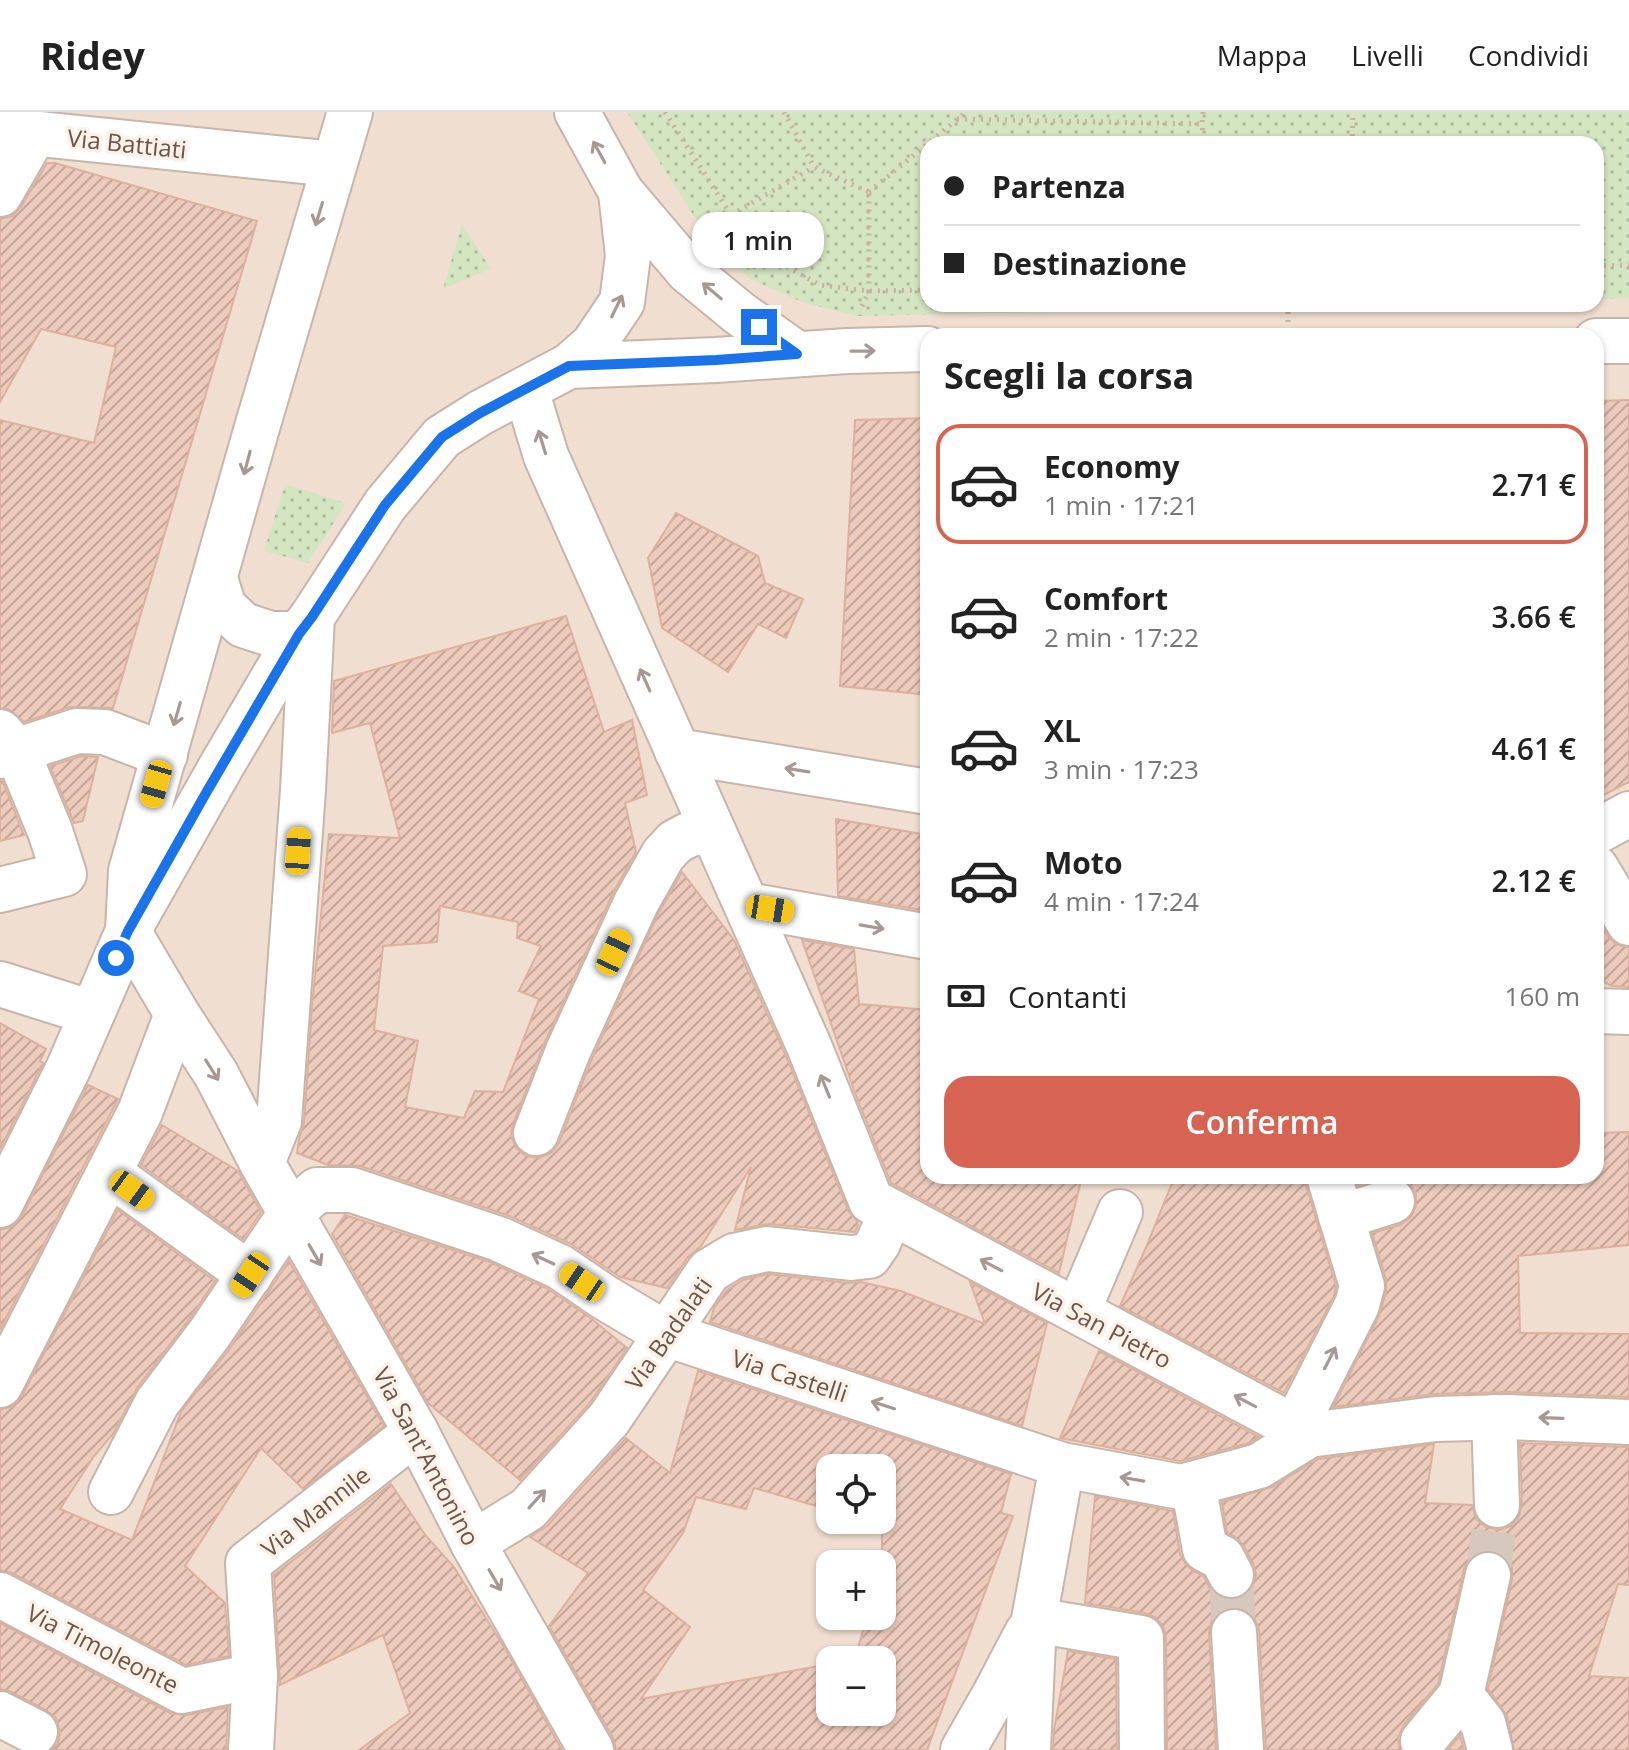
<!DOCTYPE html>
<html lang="it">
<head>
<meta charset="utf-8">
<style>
	body { margin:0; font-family:"Open Sans",sans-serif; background:#f2f2f2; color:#222; height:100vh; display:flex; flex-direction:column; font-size:30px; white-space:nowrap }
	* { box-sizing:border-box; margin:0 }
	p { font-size:26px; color:#767676 }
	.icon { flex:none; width:44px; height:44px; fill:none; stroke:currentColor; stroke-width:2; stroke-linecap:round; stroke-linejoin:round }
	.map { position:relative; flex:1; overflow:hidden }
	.drawer { position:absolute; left:920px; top:216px; width:684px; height:856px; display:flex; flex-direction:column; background:#fff; border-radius:24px; box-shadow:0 2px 6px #0004 }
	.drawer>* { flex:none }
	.top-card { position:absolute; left:920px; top:24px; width:684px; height:176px; border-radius:24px; box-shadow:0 2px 6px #0004; display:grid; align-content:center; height:176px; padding:0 24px; background:#fff }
	.tools { position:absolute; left:816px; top:1342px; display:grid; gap:16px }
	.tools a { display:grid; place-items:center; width:80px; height:80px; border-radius:16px; background:#fff; box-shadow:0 2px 6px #0004; font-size:40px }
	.end { position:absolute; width:36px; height:36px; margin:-18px; border:10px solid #1a73e8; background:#fff; box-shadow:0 0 0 4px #fff }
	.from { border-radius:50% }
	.bubble { position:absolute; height:56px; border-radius:24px; background:#fff; box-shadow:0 2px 6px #0004; font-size:26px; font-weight:600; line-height:56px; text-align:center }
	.car { position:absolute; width:24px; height:48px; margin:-24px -12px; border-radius:10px; box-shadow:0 0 6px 2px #0007; background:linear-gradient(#f5c518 24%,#345 0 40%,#f5c518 0 76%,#345 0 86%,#f5c518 0) }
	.top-card b { display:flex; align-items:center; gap:28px; height:76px; font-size:30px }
	.top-card b+b { border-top:2px solid #e0e0e0 }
	.top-card i { width:20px; height:20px; background:#222 }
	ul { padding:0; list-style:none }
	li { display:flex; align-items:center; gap:24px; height:120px; margin:0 16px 12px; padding:0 8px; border:4px solid transparent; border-radius:24px }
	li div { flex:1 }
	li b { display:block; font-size:30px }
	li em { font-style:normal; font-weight:600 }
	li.active { border-color:#d76352 }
	li>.icon { width:72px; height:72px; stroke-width:1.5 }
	h2 { padding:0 24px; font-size:36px; line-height:96px }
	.pay { display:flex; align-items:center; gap:20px; height:88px; padding:0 24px; font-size:30px }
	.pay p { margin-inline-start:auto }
	.action { display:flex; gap:16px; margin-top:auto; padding:16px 24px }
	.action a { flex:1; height:92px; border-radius:24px; background:#d76352; color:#fff; font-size:32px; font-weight:600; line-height:92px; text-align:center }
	header { display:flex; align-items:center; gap:48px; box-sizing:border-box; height:112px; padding:0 40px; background:#fff; border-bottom:2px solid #e0e0e0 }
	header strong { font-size:38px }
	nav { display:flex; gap:44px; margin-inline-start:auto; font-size:28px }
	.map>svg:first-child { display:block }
	.residential { fill:#f0dfd1; fill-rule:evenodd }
	.green { fill:url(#green-dots) }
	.building { fill:url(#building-hatch); stroke:#ddb09e; stroke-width:2; fill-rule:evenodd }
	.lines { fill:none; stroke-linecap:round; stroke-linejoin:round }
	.minor-tunnel { stroke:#d6c8bc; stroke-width:44; stroke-dasharray:44 22; stroke-linecap:butt }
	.minor-casing { stroke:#c8b5aa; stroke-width:48 }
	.path { stroke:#d0aea0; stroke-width:5; stroke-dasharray:2 6; stroke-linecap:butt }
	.minor { stroke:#fff; stroke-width:44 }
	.oneway { stroke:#a89893 }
	.route { stroke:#1a73e8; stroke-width:10 }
	.labels { text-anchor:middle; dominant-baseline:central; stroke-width:7; stroke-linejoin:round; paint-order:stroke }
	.street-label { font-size:24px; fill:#6e544b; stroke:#fdf2e7 }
</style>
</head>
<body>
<header>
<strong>Ridey</strong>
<nav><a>Mappa</a><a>Livelli</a><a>Condividi</a></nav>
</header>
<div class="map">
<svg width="1629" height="1638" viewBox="0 0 1629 1638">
	<defs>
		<pattern id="green-dots" width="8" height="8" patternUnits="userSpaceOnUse" patternTransform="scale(2)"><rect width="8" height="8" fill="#d4e5c2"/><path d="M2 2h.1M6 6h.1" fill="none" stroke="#b0bca0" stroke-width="1.8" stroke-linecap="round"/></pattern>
		<pattern id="building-hatch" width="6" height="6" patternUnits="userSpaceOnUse" patternTransform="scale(2)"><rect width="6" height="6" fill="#eccabc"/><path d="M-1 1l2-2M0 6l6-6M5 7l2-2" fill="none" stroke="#c3a79b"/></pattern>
	</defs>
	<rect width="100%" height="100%" fill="#f9eee2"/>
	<path class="residential" d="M 0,0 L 1629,0 L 1629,1638 L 0,1638 ZM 928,32 L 1596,32 L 1596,192 L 928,192 ZM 928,224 L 1596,224 L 1596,1064 L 928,1064 ZM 830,1356 L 882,1356 L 882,1408 L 830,1408 ZM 830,1452 L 882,1452 L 882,1504 L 830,1504 ZM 830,1548 L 882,1548 L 882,1600 L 830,1600 Z"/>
	<g class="green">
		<path d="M 627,0 L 1629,0 L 1629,186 L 1596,187 L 1596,32 L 928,32 L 928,192 L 1423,192 L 858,204 L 804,191 L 750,167 L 714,135 Z"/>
		<path d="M 462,112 L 491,157 L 443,177 Z"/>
		<path d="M 285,372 L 346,391 L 308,451 L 264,439 Z"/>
	</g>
	<g class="building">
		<path d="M 47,51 L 55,51 L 257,109 L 113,596 L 70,595 L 24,610 L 8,597 L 0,596 L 0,308 L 94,331 L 116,235 L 41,217 L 0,290 L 0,107 L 12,104 L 21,95 Z"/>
		<path d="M 1629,288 L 1629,670 L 1596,687 L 1596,289 Z"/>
		<path d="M 928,306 L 928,583 L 840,574 L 855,308 Z"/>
		<path d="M 676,401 L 758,444 L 765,471 L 803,487 L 786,526 L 758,512 L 728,560 L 662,516 L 648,446 Z"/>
		<path d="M 566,504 L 604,620 L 632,608 L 647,683 L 625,691 L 636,740 L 613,781 L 545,930 L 513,1012 L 511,1024 L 516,1036 L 526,1044 L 539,1046 L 551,1041 L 559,1031 L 591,949 L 658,802 L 682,760 L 734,828 L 786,944 L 848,1098 L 857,1109 L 858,1113 L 855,1120 L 769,1112 L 735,1118 L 751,1055 L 701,1134 L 688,1145 L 667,1176 L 620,1165 L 571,1132 L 507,1103 L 360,1054 L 328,1053 L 297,1041 L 299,1027 L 304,1011 L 312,894 L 329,722 L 400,726 L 370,611 L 332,621 L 334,569 ZM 440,794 L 518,810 L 517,826 L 541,834 L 519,879 L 539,887 L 503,980 L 475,979 L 464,1006 L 405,995 L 418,929 L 374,918 L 383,834 L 437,830 Z"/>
		<path d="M 81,644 L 98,645 L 83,709 L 74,711 L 50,654 Z"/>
		<path d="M 0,668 L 2,668 L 24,723 L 0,729 Z"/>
		<path d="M 836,707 L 928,723 L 928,799 L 838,784 Z"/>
		<path d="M 1596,805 L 1608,824 L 1616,832 L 1629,836 L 1629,875 L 1612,874 L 1596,866 Z"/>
		<path d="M 802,828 L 854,837 L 859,892 L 928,898 L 928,1064 L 1082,1064 L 1059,1161 L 891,1071 L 855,981 Z"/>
		<path d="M 0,911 L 46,937 L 40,949 L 43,951 L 0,1037 Z"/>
		<path d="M 88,973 L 118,987 L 0,1218 L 0,1118 L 13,1114 L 22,1104 Z"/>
		<path d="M 162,1013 L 238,1059 L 261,1100 L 243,1127 L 141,1053 Z"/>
		<path d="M 1629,1020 L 1629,1133 L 1518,1144 L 1520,1221 L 1629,1222 L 1629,1285 L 1509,1280 L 1435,1282 L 1333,1295 L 1379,1204 L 1386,1180 L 1386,1167 L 1372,1121 L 1400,1113 L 1411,1105 L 1416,1094 L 1416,1081 L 1408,1070 L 1398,1065 L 1385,1065 L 1358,1073 L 1355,1064 L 1596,1064 L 1596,1021 Z"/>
		<path d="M 1175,1064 L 1283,1064 L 1305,1070 L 1336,1174 L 1334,1184 L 1284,1281 L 1120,1194 L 1147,1133 Z"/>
		<path d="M 118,1098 L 215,1169 L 190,1206 L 137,1276 L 113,1322 L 94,1344 L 60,1397 L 132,1428 L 181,1300 L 231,1235 L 289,1149 L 384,1314 L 303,1377 L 261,1336 L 185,1454 L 225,1491 L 229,1544 L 186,1553 L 12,1461 L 0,1458 L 0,1298 L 13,1294 L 22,1284 Z"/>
		<path d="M 345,1103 L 490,1150 L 548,1177 L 592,1207 L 627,1236 L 589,1292 L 520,1368 L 428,1291 L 332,1122 Z"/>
		<path d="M 768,1162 L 848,1171 L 861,1170 L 901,1179 L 985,1212 L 970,1170 L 1047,1211 L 1022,1314 L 710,1210 L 714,1196 L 727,1178 L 743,1168 Z"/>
		<path d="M 1099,1239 L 1259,1325 L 1249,1331 L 1180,1349 L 1060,1326 Z"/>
		<path d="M 698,1259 L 1011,1362 L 1001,1401 L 1013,1404 L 927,1638 L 616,1638 L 613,1626 L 549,1514 L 588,1461 L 530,1425 L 547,1414 L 626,1326 L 670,1361 ZM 830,1356 L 882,1356 L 882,1408 L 865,1408 L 882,1413 L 882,1504 L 867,1504 L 855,1547 L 849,1548 L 882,1548 L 882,1600 L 830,1600 L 830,1552 L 641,1587 L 690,1515 L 643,1478 L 683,1421 L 696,1385 L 746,1397 L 754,1376 L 830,1398 Z"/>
		<path d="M 1520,1331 L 1629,1335 L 1629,1473 L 1618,1472 L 1589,1564 L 1629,1566 L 1629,1638 L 1514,1638 L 1507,1604 L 1488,1577 L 1512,1468 L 1512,1455 L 1505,1445 L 1493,1439 L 1480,1439 L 1470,1446 L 1464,1457 L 1438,1572 L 1403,1614 L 1398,1626 L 1400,1638 L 1266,1638 L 1259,1518 L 1254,1506 L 1246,1498 L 1233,1495 L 1220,1500 L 1212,1508 L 1209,1521 L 1216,1638 L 1167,1638 L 1166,1526 L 1163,1514 L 1155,1505 L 1145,1501 L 1085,1491 L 1095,1384 L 1173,1399 L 1180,1442 L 1185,1451 L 1193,1459 L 1204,1464 L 1209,1475 L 1217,1484 L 1231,1488 L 1243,1485 L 1252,1477 L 1256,1463 L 1253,1451 L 1244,1434 L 1234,1424 L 1227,1421 L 1222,1390 L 1272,1375 L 1318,1347 L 1434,1332 L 1425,1391 L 1472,1393 L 1476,1407 L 1486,1415 L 1499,1418 L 1511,1414 L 1519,1404 L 1522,1392 Z"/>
		<path d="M 391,1372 L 426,1424 L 454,1455 L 504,1535 L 562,1638 L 359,1638 L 410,1601 L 383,1523 L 280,1573 L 274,1463 Z"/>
		<path d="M 0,1511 L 170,1601 L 187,1603 L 228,1595 L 226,1638 L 51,1638 L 58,1631 L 60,1620 L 56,1606 L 46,1598 L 11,1580 L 0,1577 Z"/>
		<path d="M 1068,1539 L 1116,1547 L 1117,1638 L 1053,1638 L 1054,1618 Z"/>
		<path d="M 1460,1623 L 1464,1638 L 1448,1638 Z"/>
	</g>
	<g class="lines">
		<g class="minor-tunnel">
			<path d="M 1231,1463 L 1234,1520"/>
			<path d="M 1488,1463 L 1497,1393"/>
		</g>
		<g class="minor-casing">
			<g id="minor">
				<path d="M 350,0 L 256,319 L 131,759 L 128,819 L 177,902 L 216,962 L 262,1051 L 416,1320 L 473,1431 L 591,1638"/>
				<path d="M 577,0 L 621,80 L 688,159 L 739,201 L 797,242"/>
				<path d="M 0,18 L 334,52"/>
				<path d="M 0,82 L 35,21"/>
				<path d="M 1596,229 L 1629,229"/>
				<path d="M 569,254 L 593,233 L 622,190 L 628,144 L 621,80"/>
				<path d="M 526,278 L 546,344 L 809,934 L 871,1089 L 1309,1323 L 1436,1307 L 1508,1305 L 1629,1310"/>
				<path d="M 215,467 L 224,495 L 243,513 L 271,522 L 299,522"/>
				<path d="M 0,620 L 17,639 L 50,719 L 64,762 L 0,778"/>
				<path d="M 677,639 L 928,680"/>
				<path d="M 0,644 L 77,619 L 105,620 L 165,643"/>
				<path d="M 1596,720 L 1629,702"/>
				<path d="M 1596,756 L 1629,811"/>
				<path d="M 747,793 L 928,825"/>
				<path d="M 0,872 L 92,901"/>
				<path d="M 1596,899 L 1629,900"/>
				<path d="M 536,1021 L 568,939 L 636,791 L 663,743 L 675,730 L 688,723 L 712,717"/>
				<path d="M 262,1051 L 279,1009 L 303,678 L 312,505"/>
				<path d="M 109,1061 L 250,1163"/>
				<path d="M 0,1093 L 69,955 L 128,819 L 222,653 L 299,522 L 312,505 L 385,393 L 442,325 L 480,301 L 569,254 L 716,248 L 847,239 L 928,237"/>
				<path d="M 1341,1105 L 1392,1089"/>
				<path d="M 1078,1199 L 1120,1100"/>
				<path d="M 0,1273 L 140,1000 L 177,902"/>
				<path d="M 1494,1305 L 1497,1393"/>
				<path d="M 1295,1315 L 1357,1193 L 1362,1174 L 1329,1064"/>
				<path d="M 1193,1372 L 1205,1437 L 1222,1446 L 1231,1463"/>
				<path d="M 111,1380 L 157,1291 L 210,1221 L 291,1101 L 317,1078 L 352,1078 L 499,1127 L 560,1155 L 604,1185 L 666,1222 L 1062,1353 L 1181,1375 L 1259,1354 L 1309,1323"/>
				<path d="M 473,1431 L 528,1397 L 609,1307 L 709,1159 L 734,1144 L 767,1137 L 851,1146 L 869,1144 L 878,1131 L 891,1100"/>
				<path d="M 1488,1463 L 1461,1583 L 1483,1611 L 1490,1638"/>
				<path d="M 0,1483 L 182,1579 L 255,1564"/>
				<path d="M 1034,1508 L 1141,1526 L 1142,1638"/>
				<path d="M 1234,1520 L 1241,1638"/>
				<path d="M 0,1602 L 35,1620"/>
				<path d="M 1423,1629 L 1461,1583"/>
				<path d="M 251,1638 L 255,1564 L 248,1451 L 416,1320"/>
				<path d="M 963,1638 L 995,1582 L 1027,1521"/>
				<path d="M 1028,1638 L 1034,1508 L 1062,1353"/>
			</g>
		</g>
		<g class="path">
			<path d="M 665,0 L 731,103 L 759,139 L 820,173 L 869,179 L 928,178"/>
			<path d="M 784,0 L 814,55 L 869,80"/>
			<path d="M 1203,0 L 1202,12 L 1204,32"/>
			<path d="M 957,7 L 1202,12"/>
			<path d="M 1352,32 L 1353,0"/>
			<path d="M 869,80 L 966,0"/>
			<path d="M 731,103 L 814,55"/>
			<path d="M 1596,154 L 1629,153"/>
			<path d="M 753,157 L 759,139"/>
			<path d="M 1288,192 L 1288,224"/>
			<path d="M 862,194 L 869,179 L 869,80"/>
		</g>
		<use href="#minor" class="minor"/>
	</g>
	<defs><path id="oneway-shaft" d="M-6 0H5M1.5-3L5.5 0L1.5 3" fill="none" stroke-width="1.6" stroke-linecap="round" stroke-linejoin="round" transform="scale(2)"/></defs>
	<g class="oneway">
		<use href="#oneway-shaft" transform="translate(599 40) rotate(-119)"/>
		<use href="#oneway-shaft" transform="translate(319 102) rotate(107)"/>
		<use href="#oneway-shaft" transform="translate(712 179) rotate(-140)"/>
		<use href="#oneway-shaft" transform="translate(617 194) rotate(-64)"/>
		<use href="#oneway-shaft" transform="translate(863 239) rotate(-1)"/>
		<use href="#oneway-shaft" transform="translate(542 330) rotate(-107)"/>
		<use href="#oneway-shaft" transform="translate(247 351) rotate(105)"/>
		<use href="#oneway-shaft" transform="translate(645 568) rotate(-114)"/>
		<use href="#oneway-shaft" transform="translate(177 602) rotate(106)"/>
		<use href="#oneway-shaft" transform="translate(797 658) rotate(-171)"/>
		<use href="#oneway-shaft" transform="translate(872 815) rotate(10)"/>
		<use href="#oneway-shaft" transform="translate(212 958) rotate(58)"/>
		<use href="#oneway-shaft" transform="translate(825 974) rotate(-112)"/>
		<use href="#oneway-shaft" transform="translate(315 1143) rotate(60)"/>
		<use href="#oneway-shaft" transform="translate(543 1147) rotate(-155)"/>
		<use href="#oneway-shaft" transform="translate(991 1153) rotate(-152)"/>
		<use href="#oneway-shaft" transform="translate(1330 1246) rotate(-63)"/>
		<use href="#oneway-shaft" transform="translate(1245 1289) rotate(-152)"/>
		<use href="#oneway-shaft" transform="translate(883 1293) rotate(-162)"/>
		<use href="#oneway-shaft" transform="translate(1551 1306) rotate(-178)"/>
		<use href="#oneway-shaft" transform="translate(1132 1367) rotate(-170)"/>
		<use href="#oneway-shaft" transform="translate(537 1387) rotate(-48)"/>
		<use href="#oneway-shaft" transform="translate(495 1468) rotate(60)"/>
	</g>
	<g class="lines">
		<path class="route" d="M 116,846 L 128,819 L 206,681 L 299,522 L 312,505 L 385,393 L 442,325 L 480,301 L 569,254 L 716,248 L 797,242 L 759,215"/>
	</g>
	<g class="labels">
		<g class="street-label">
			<text transform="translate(127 31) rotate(6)">Via Battiati</text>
			<text transform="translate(1102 1213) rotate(28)">Via San Pietro</text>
			<text transform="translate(668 1221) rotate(-55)">Via Badalati</text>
			<text transform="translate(790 1263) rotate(18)">Via Castelli</text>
			<text transform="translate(427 1344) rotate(62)">Via Sant'Antonino</text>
			<text transform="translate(315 1399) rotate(-38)">Via Mannile</text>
			<text transform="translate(103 1536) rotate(27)">Via Timoleonte</text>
		</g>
	</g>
</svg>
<div class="tools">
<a><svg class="icon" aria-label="locate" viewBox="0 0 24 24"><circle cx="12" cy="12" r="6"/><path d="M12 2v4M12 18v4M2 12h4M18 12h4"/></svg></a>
<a>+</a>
<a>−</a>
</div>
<i class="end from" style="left:116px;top:846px"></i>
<i class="end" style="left:759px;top:215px"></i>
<div class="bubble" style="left:692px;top:100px;width:132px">1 min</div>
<i class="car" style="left:156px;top:672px;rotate:196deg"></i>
<i class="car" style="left:298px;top:739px;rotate:4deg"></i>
<i class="car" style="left:770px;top:797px;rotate:99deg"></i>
<i class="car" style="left:614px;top:840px;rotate:25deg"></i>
<i class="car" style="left:132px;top:1078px;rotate:126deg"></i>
<i class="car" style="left:250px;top:1163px;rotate:214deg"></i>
<i class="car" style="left:582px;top:1170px;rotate:304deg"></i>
<div class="top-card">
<b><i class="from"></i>Partenza</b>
<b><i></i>Destinazione</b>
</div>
<section class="drawer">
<h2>Scegli la corsa</h2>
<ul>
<li class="active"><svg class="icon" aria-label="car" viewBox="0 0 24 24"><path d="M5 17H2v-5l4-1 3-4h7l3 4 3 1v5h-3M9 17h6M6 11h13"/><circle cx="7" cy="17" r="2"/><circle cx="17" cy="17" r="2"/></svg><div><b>Economy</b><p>1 min · 17:21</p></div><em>2.71 €</em></li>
<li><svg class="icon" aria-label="car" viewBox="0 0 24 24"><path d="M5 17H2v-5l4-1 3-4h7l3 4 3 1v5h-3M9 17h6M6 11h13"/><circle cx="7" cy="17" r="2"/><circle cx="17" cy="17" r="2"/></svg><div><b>Comfort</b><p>2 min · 17:22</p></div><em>3.66 €</em></li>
<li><svg class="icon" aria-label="car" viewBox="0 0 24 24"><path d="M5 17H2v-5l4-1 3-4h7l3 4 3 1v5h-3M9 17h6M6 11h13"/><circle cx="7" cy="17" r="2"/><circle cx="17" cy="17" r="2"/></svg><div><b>XL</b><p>3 min · 17:23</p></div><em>4.61 €</em></li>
<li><svg class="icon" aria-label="car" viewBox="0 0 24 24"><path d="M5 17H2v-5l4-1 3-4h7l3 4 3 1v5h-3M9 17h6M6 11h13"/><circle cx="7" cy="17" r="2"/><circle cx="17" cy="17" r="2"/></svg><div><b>Moto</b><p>4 min · 17:24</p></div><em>2.12 €</em></li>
</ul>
<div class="pay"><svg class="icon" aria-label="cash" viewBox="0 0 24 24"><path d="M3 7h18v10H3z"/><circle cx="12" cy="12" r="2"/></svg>Contanti<p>160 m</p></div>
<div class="action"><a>Conferma</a></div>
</section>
</div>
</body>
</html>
